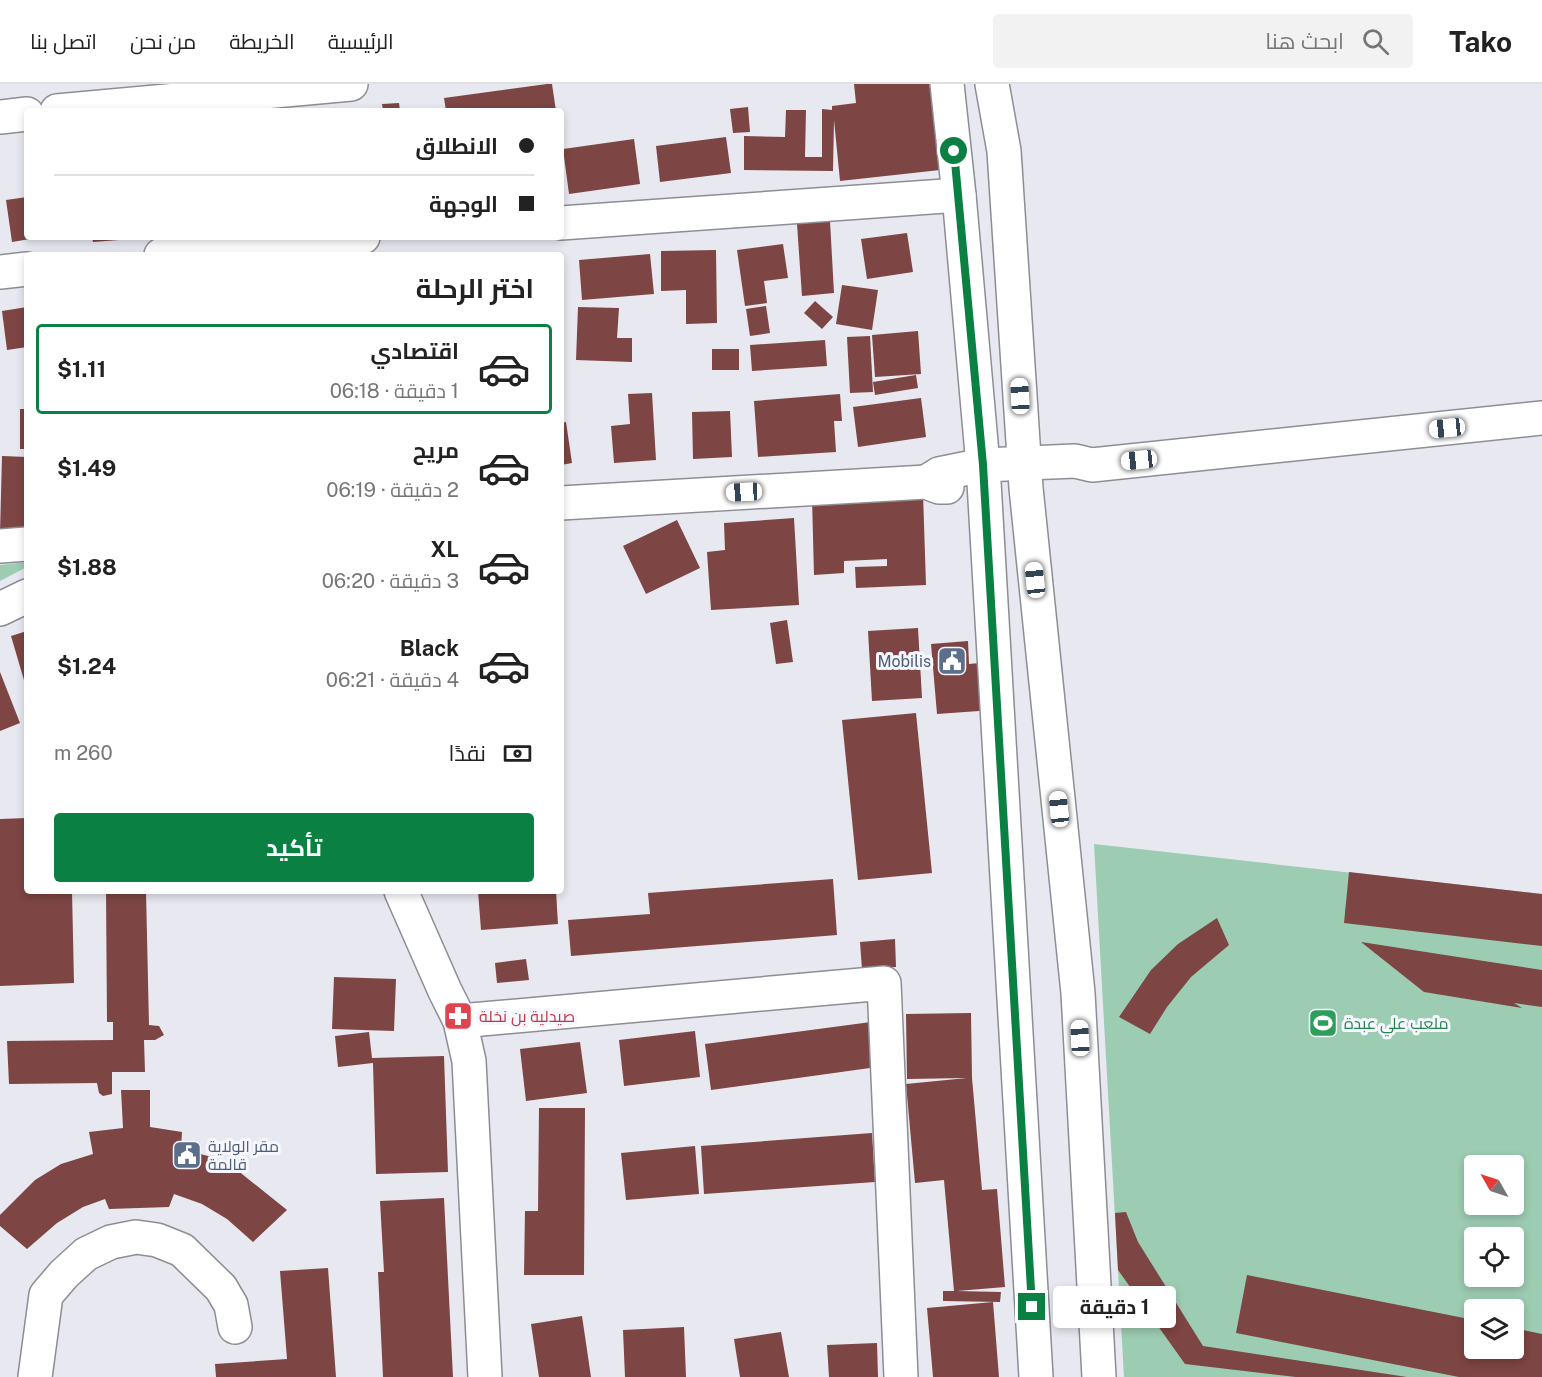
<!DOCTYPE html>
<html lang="ar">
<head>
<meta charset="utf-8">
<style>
	body { margin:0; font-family:"Public Sans",Cairo,sans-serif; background:#f2f2f2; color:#222; direction:rtl; height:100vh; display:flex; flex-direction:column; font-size:22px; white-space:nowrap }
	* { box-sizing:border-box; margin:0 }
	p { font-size:20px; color:#767676 }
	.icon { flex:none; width:33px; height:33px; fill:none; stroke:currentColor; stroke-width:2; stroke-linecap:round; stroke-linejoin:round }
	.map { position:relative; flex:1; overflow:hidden; direction:ltr }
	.drawer { position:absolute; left:24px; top:168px; width:540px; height:642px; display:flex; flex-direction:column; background:#fff; border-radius:6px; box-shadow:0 3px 9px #0003; direction:rtl }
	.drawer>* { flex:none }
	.hud { position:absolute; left:24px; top:24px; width:540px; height:132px; border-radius:6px; box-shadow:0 3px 9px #0003; direction:rtl; display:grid; align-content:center; height:132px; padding:0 30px; background:#fff }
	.needle { width:39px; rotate:309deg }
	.controls { position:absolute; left:1464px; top:1071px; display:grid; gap:12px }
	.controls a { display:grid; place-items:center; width:60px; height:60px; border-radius:6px; background:#fff; box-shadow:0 3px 9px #0003; font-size:30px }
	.end { position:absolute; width:27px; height:27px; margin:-14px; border:8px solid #0b8043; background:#fff; box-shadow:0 0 0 3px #fff }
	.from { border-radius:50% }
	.bubble { position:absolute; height:42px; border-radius:6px; background:#fff; box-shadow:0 3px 9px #0003; font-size:20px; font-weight:700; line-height:42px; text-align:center; direction:rtl }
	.car { position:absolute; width:18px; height:36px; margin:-18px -9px; border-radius:8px; box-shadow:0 0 4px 2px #0007; background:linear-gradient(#fff 24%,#345 0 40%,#fff 0 76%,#345 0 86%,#fff 0) }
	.hud b { display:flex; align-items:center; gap:21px; height:57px; font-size:22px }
	.hud b+b { border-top:2px solid #e0e0e0 }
	.hud i { width:15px; height:15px; background:#222 }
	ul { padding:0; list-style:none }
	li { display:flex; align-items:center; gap:18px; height:90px; margin:0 12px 9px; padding:0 18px; border:3px solid transparent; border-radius:6px }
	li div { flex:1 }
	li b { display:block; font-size:22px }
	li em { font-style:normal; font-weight:700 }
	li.on { border-color:#0b8043 }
	li>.icon { width:54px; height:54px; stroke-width:1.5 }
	h2 { padding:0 30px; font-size:27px; line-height:72px }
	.pay { display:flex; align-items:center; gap:15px; height:66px; padding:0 30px; font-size:22px }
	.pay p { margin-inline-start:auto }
	.action { display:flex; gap:12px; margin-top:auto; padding:12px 30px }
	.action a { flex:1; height:69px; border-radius:6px; background:#0b8043; color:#fff; font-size:24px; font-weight:700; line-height:69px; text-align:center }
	header { display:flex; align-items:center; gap:36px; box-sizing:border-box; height:84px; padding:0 30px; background:#fff; border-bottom:2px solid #e0e0e0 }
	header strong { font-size:28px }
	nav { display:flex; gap:33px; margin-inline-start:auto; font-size:21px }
	.search { width:420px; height:54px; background:#f2f2f2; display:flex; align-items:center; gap:15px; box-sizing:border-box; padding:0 21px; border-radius:6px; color:#767676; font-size:22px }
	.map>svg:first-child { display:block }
	.green { fill:#9cccb2; fill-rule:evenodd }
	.building { fill:#7d4543 }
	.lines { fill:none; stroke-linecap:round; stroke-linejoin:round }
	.minor-casing { stroke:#8d8d95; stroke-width:36 }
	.minor { stroke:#fff; stroke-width:33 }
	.route { stroke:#0b8043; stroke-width:8 }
	.labels { text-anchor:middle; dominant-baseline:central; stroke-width:6; stroke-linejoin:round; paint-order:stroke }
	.service-label { font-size:16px; fill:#4e5e75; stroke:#f5f6fe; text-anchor:end }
	.health-label { font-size:16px; fill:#be3a42; stroke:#f5f6fe; text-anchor:start }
	.leisure-label { font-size:16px; fill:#27864d; stroke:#f5f6fe; text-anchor:start }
</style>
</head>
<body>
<header>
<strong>Tako</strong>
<div class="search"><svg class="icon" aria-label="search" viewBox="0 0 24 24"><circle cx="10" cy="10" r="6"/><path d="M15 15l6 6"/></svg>ابحث هنا</div>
<nav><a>الرئيسية</a><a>الخريطة</a><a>من نحن</a><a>اتصل بنا</a></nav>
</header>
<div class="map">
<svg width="1542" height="1293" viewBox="0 0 1542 1293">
	<rect width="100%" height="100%" fill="#e8e8f0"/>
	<g class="green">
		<path d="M 27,478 L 27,483 L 0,497 L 0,481 Z"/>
		<path d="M 1094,760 L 1542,810 L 1542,1293 L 1124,1293 ZM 1474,1082 L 1514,1082 L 1514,1120 L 1474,1120 ZM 1474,1154 L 1514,1154 L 1514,1192 L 1474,1192 ZM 1474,1226 L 1514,1226 L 1514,1264 L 1474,1264 Z"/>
	</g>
	<g class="building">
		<path d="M 547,0 L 552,0 L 556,27 L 446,27 L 444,14 Z"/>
		<path d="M 854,0 L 930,0 L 940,86 L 840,97 L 834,36 L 833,87 L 744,86 L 744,52 L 785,53 L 786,26 L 806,26 L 805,73 L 822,73 L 822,25 L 832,26 L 832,22 L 856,19 Z"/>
		<path d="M 399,19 L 400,27 L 383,27 L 382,20 Z"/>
		<path d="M 748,23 L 750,48 L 733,49 L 730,25 Z"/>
		<path d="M 726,53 L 731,89 L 660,98 L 656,62 Z"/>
		<path d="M 634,55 L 640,100 L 569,110 L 563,65 Z"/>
		<path d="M 27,113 L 27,153 L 36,154 L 12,158 L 6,116 Z"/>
		<path d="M 830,137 L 834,209 L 802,212 L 797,140 Z"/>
		<path d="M 907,149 L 913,188 L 867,195 L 861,155 Z"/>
		<path d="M 92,153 L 132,153 L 132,155 L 93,158 Z"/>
		<path d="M 783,160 L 788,194 L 764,197 L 767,219 L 745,222 L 737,166 Z"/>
		<path d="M 716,166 L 717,239 L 686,240 L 686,206 L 661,207 L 661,167 Z"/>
		<path d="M 650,170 L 654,210 L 582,216 L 579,176 Z"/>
		<path d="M 842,201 L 878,206 L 872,246 L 836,240 Z"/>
		<path d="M 815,217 L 833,233 L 822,245 L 804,229 Z"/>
		<path d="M 766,222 L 770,249 L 750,252 L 746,225 Z"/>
		<path d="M 27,223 L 27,263 L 7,266 L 2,227 Z"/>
		<path d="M 578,223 L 619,224 L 617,254 L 632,254 L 632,278 L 576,276 Z"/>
		<path d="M 918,247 L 921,290 L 875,293 L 872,251 Z"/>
		<path d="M 870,252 L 873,308 L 850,309 L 847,253 Z"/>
		<path d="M 825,256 L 827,282 L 752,287 L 750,261 Z"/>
		<rect x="712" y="265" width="27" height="21"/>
		<path d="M 916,291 L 918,304 L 875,311 L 873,298 Z"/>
		<path d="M 652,309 L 656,376 L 614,379 L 611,342 L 630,340 L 628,310 Z"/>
		<path d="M 840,310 L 842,337 L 834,337 L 836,368 L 758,373 L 754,317 Z"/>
		<path d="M 921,314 L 926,353 L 858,363 L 853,323 Z"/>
		<rect x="20" y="325" width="7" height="40"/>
		<path d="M 730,327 L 732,373 L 693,375 L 692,328 Z"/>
		<path d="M 566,338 L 572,379 L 561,381 L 561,339 Z"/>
		<path d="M 2,372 L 27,373 L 27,450 L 0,449 Z"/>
		<path d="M 923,409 L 926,501 L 856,504 L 855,483 L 887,482 L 887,475 L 844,477 L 844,489 L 814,491 L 812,414 Z"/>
		<path d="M 794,434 L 799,521 L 711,526 L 707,468 L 725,466 L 724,439 Z"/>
		<path d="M 677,436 L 700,484 L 646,510 L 623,462 Z"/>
		<path d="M 787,536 L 793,578 L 776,580 L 770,539 Z"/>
		<path d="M 918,544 L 922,614 L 872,617 L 868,547 Z"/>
		<path d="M 27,547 L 27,603 L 26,603 L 11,552 Z"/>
		<path d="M 968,557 L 969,580 L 990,578 L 993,626 L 937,630 L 931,560 Z"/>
		<path d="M 0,588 L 20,639 L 0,647 Z"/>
		<path d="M 916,629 L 932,789 L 858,796 L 842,636 Z"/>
		<path d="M 27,734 L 27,807 L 72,807 L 74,899 L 0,902 L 0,735 Z"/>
		<path d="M 1349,788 L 1542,810 L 1542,862 L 1344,839 Z"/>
		<path d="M 833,795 L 837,851 L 571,872 L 568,836 L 650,830 L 648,809 Z"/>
		<path d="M 106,807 L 146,807 L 149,941 L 159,942 L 164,951 L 155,956 L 144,956 L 145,988 L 112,988 L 112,1010 L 103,1012 L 99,1009 L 97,999 L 9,1000 L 7,957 L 113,956 L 113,938 L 107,938 Z"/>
		<path d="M 478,807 L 556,807 L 558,840 L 481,846 Z"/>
		<path d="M 1217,834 L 1229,861 L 1191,893 L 1167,923 L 1150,950 L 1119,933 L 1151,886 L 1178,860 Z"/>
		<path d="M 895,855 L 896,883 L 862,885 L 860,858 Z"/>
		<path d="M 1361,858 L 1542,886 L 1542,923 L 1514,919 L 1522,924 L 1424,908 Z"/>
		<path d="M 526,875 L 529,896 L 497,899 L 495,879 Z"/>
		<path d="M 334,893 L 396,895 L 394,947 L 332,945 Z"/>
		<path d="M 971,929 L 972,994 L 982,1106 L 997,1105 L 1005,1203 L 957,1207 L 1001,1208 L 1000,1218 L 943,1217 L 943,1207 L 954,1207 L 944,1096 L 915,1099 L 906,1000 L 967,994 L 907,995 L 906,930 Z"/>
		<path d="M 871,938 L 877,983 L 711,1006 L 705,960 Z"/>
		<path d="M 695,947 L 700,993 L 624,1002 L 619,956 Z"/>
		<path d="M 369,948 L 372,974 L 444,972 L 448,1088 L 376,1090 L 373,979 L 338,983 L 335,952 Z"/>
		<path d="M 580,958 L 587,1009 L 526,1017 L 520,965 Z"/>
		<path d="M 121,1006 L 150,1006 L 150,1043 L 182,1048 L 181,1065 L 208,1072 L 237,1086 L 287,1126 L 253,1158 L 227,1135 L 202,1120 L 174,1110 L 169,1123 L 109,1125 L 105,1115 L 83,1123 L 57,1139 L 27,1165 L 0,1142 L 0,1131 L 35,1096 L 61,1080 L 93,1070 L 89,1048 L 123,1044 Z"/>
		<path d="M 539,1024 L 585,1024 L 584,1191 L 524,1191 L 525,1127 L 538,1127 Z"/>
		<path d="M 872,1049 L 875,1098 L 704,1110 L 701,1062 Z"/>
		<path d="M 695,1062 L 699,1110 L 626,1116 L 621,1069 Z"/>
		<path d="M 444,1114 L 453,1293 L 383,1293 L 378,1188 L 384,1188 L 380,1117 Z"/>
		<path d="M 1126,1128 L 1138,1158 L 1203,1262 L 1407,1293 L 1296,1293 L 1185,1280 L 1118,1186 L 1115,1129 Z"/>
		<path d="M 328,1184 L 336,1293 L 216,1293 L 215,1280 L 287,1275 L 280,1187 Z"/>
		<path d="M 1247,1191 L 1474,1236 L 1474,1264 L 1514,1264 L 1514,1244 L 1542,1250 L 1542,1293 L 1459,1293 L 1236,1249 Z"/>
		<path d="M 993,1218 L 999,1293 L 933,1293 L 927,1224 Z"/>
		<path d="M 582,1232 L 591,1293 L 539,1293 L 531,1240 Z"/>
		<path d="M 684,1243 L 686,1293 L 625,1293 L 623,1246 Z"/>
		<path d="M 781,1248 L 789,1293 L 740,1293 L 734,1255 Z"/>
		<path d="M 877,1259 L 878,1293 L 829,1293 L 827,1261 Z"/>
	</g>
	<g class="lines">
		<g class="minor-casing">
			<g id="minor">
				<path d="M 947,0 L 959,111 L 983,381 L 1036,1293"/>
				<path d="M 992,0 L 1004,67 L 1026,404 L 1078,909 L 1099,1293"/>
				<path d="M 57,27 L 351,0"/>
				<path d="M 0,33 L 27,30"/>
				<path d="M 561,139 L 959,111"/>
				<path d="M 161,171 L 269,160 L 363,153"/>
				<path d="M 0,188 L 27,185"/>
				<path d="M 926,398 L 939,390 L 983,381 L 1075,377 L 1092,381 L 1542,334"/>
				<path d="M 561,419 L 926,398 L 939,403 L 947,403"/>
				<path d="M 0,462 L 27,460"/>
				<path d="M 0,525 L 27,512"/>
				<path d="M 401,807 L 445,907 L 460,937 L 469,977 L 485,1293"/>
				<path d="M 460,937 L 884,899 L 901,1293"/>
				<path d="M 35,1293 L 46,1211 L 64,1190 L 86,1170 L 111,1158 L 136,1153 L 157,1156 L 182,1166 L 221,1204 L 231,1221 L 235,1243"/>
			</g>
		</g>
		<use href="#minor" class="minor"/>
	</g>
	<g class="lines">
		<path class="route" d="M 954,67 L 983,381 L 1032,1223"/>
	</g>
	<defs>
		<g id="civic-square" transform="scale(1.5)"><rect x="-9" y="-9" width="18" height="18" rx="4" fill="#5c6f8a" stroke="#f5f6fe"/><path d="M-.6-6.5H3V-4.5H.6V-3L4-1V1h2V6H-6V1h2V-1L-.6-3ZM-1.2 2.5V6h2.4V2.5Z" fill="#fff"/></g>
		<g id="pharmacy-square" transform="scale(1.5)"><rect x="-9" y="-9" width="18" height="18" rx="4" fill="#e0444e" stroke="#f5f6fe"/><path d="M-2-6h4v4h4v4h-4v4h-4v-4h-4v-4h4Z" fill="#fff"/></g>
		<g id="stadium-square" transform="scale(1.5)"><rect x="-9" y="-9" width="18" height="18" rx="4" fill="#2e9e5b" stroke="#f5f6fe"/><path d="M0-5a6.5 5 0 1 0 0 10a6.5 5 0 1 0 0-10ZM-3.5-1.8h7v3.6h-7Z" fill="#fff"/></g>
	</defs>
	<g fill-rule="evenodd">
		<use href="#civic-square" x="952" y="577"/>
		<use href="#pharmacy-square" x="458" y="932"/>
		<use href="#stadium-square" x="1323" y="939"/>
		<use href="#civic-square" x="187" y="1071"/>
	</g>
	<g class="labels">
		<g class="service-label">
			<text x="931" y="577">Mobilis</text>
			<text x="208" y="1062" text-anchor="start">مقر الولاية<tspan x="208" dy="18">قالمة</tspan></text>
		</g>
		<g class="health-label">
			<text x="479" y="932">صيدلية بن نخلة</text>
		</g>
		<g class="leisure-label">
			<text x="1344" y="939">ملعب علي عبدة</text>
		</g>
	</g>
</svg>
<div class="controls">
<a><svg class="needle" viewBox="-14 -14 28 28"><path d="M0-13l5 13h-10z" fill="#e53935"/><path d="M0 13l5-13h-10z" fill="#767676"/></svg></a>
<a><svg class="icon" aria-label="locate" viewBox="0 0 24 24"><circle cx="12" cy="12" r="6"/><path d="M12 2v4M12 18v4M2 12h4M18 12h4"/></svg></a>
<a><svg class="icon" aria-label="layers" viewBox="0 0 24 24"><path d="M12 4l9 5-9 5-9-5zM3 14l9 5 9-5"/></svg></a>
</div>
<i class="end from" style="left:954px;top:67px"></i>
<i class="end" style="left:1032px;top:1223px"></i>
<div class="bubble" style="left:1053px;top:1202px;width:123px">1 دقيقة</div>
<i class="car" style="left:1020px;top:312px;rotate:357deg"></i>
<i class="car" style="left:1447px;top:344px;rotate:264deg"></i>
<i class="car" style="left:1139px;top:376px;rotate:264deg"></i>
<i class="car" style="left:744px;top:408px;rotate:267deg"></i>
<i class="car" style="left:1035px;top:496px;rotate:354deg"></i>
<i class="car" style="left:1059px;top:725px;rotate:354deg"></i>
<i class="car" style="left:1080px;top:954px;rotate:357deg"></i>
<div class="hud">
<b><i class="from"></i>الانطلاق</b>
<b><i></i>الوجهة</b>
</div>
<section class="drawer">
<h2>اختر الرحلة</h2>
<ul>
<li class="on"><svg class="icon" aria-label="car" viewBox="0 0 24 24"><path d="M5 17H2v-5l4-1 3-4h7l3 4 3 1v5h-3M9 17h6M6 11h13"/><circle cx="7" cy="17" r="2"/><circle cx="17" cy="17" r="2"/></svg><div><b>اقتصادي</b><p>1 دقيقة · 06:18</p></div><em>$1.11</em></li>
<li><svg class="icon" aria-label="car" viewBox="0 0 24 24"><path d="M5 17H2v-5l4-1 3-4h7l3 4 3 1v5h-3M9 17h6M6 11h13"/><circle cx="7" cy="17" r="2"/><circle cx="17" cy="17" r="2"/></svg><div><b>مريح</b><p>2 دقيقة · 06:19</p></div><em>$1.49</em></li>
<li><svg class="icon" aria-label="car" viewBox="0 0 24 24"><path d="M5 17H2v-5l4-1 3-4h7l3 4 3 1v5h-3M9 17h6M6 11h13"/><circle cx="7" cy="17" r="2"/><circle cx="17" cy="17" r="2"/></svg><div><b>XL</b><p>3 دقيقة · 06:20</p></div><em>$1.88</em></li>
<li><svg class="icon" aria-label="car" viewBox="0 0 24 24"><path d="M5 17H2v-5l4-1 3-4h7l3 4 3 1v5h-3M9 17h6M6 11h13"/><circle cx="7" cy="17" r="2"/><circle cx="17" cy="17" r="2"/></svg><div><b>Black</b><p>4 دقيقة · 06:21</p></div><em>$1.24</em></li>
</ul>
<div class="pay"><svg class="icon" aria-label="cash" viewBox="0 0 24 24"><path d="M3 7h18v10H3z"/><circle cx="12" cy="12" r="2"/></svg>نقدًا<p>260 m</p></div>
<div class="action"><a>تأكيد</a></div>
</section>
</div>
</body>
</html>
